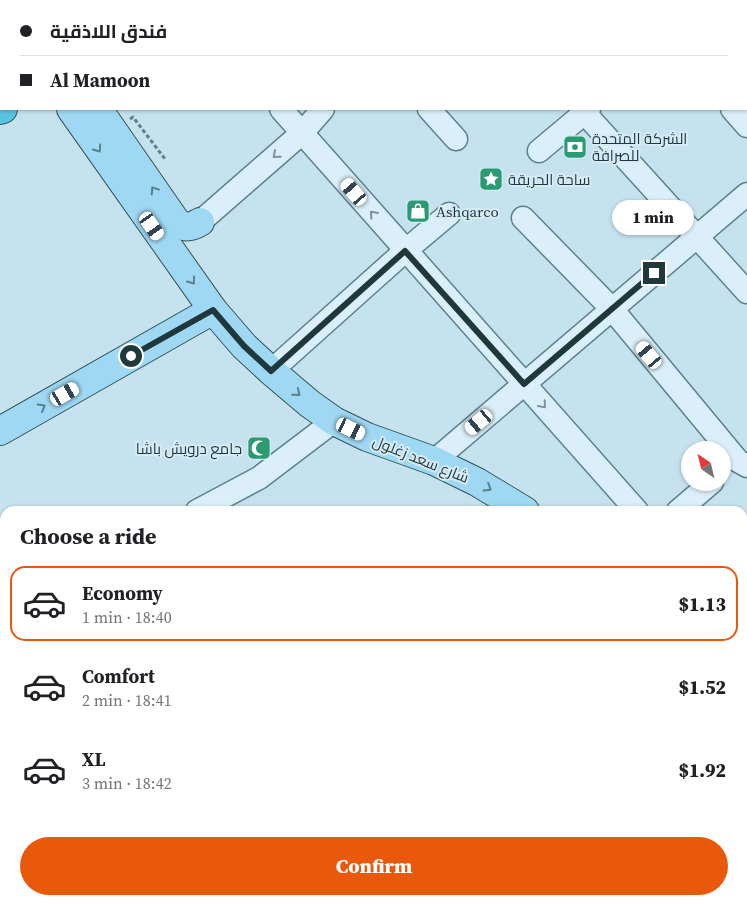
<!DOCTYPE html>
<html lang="en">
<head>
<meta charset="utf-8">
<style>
	body { margin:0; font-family:"Source Serif 4",Cairo,serif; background:#f2f2f2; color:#202124; height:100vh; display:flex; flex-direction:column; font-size:19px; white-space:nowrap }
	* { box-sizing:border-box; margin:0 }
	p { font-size:16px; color:#757577 }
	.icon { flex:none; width:28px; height:28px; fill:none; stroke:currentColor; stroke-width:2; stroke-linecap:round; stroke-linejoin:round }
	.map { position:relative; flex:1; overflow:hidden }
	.panel { position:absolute; left:0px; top:506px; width:748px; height:399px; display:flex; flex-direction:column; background:#fff; border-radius:15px 15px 0 0; box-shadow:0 1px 4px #0004 }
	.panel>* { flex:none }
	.hud { position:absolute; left:0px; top:0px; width:748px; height:110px; box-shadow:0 1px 4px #0004; display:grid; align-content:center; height:110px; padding:0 20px; background:#fff }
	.needle { width:32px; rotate:325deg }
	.tools { position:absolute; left:681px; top:441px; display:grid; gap:10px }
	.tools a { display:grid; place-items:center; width:50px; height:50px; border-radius:50%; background:#fff; box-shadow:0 1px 4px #0004; font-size:25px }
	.end { position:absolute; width:22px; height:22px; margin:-11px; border:6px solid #1f383b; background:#fff; box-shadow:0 0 0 2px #fff }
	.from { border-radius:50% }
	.bubble { position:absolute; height:35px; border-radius:18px; background:#fff; box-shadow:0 1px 4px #0004; font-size:16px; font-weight:800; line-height:35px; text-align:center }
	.car { position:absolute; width:15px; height:30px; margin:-15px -8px; border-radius:6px; box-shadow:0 0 4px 1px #0007; background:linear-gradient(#fff 24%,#345 0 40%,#fff 0 76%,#345 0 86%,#fff 0) }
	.hud b { display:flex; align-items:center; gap:18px; height:48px; font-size:19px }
	.hud b+b { border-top:1px solid #e0e0e0 }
	.hud i { width:12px; height:12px; background:#202124 }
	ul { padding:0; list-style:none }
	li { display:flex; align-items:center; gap:15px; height:75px; margin:0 10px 8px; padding:0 10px; border:2px solid transparent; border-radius:15px }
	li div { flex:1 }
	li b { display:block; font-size:19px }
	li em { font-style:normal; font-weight:800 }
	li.active { border-color:#ea580c }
	li>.icon { width:45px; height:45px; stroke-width:1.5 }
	h2 { padding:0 20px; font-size:22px; line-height:60px }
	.button { display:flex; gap:10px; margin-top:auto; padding:10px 20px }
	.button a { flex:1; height:58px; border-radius:30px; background:#ea580c; color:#fff; font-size:20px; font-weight:800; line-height:58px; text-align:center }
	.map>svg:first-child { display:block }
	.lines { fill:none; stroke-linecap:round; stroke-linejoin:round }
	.minor-tunnel { stroke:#a5c0cb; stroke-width:22; stroke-dasharray:22 11; stroke-linecap:butt }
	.minor-casing { stroke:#5c838b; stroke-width:25 }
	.major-casing { stroke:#305559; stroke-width:30 }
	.highway-casing { stroke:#305559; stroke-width:30 }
	.path { stroke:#5c838b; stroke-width:3; stroke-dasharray:4 2.5; stroke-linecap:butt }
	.minor { stroke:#daeff9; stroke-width:22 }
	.major { stroke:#9fd8f2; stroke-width:28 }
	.highway { stroke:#58c5de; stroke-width:28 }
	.oneway { stroke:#59808d }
	.oneway2 { stroke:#7c949a }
	.route { stroke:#1f383b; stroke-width:6 }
	.labels { text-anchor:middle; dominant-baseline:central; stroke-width:4; stroke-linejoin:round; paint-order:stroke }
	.poi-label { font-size:15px; fill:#1f383b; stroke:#d6ebf6; text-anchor:start }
	.street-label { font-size:15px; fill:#1f383b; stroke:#d6ebf6 }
</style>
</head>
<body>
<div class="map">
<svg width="747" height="904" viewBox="0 0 747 904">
	<rect width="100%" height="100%" fill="#c6e2ef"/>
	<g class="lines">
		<path class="minor-tunnel" d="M 201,1 L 203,0"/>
		<g class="minor-casing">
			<g id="minor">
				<path d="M 331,0 L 332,1"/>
				<path d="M 484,0 L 485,1"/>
				<path d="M 634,0 L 636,1"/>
				<path d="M 431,1 L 432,0"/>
				<path d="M 706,1 L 708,0"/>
				<path d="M 281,109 L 637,511"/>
				<path d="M 429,109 L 456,139"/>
				<path d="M 581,109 L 747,292"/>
				<path d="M 732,109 L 747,126"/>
				<path d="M 539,151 L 589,109"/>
				<path d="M 523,218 L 612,309 L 738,461 L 747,466"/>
				<path d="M 200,222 L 302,133 L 323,109"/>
				<path d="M 271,371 L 405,251 L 449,214"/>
				<path d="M 434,461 L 747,194"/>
				<path d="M 197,511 L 259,478 L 334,421"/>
				<path d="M 678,511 L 712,482"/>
				<path d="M 742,540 L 747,535"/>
				<path d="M 0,549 L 5,548"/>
				<path d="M 0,706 L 5,704"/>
				<path d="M 742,795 L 747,800"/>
				<path d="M 258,900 L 262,904"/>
				<path d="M 466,900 L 486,904"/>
				<path d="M 371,904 L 373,900"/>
				<path d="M 584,904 L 586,900"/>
			</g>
		</g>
		<g class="major-casing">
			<g id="major">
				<path d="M 71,109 L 213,310 L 244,346 L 271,371 L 310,404 L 334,421 L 367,437 L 434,461 L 477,482 L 525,511"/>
				<path d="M 98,109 L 175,220 C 183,229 190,228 200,222"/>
				<path d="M 0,431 L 213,310"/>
				<path d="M 742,645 L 747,647"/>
			</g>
		</g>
		<g class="highway-casing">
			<g id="highway">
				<path d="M 17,0 L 18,1"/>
				<path d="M 0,18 L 1,20"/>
				<path d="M 0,65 L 1,65"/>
				<path d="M 0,110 L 3,109"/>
			</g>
		</g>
		<path class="path" d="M 130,119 L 133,117 L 165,159"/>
		<use href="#minor" class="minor"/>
		<use href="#major" class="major"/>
		<use href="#highway" class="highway"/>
	</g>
	<defs><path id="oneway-chevron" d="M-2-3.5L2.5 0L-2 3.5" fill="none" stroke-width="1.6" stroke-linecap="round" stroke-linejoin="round" transform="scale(1.25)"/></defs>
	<g class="oneway">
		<use href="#oneway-chevron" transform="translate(98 149) rotate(55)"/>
		<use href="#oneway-chevron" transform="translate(154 190) rotate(-124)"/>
		<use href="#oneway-chevron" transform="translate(192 281) rotate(54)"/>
		<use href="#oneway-chevron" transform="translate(297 393) rotate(40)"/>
		<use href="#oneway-chevron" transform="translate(42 407) rotate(-30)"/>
		<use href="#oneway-chevron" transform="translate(488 488) rotate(32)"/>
	</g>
	<g class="oneway2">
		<use href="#oneway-chevron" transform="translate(276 155) rotate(139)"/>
		<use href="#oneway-chevron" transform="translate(373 214) rotate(-131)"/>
		<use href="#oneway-chevron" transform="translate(543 405) rotate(49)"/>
	</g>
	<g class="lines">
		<path class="route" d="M 131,356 L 213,310 L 244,346 L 271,371 L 405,251 L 524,384 L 654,273"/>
	</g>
	<defs>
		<g id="bank-square" transform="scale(1.25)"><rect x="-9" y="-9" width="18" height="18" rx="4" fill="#2b9a70" stroke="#d6ebf6"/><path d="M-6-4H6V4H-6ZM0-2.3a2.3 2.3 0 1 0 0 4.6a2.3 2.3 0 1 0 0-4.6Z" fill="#fff"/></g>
		<g id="sight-square" transform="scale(1.25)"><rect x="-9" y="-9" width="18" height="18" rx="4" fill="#2b9a70" stroke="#d6ebf6"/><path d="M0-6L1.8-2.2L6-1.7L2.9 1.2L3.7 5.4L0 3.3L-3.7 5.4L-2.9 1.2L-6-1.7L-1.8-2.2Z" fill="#fff"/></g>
		<g id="shop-square" transform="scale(1.25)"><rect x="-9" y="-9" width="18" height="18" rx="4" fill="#2b9a70" stroke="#d6ebf6"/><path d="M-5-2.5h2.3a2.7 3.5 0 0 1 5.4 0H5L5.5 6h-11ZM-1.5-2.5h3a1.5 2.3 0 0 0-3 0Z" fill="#fff"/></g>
		<g id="mosque-square" transform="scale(1.25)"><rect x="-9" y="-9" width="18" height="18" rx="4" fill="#2b9a70" stroke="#d6ebf6"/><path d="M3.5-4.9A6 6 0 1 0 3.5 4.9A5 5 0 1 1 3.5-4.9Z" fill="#fff"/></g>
	</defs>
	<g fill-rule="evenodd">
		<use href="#bank-square" x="575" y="147"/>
		<use href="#sight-square" x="491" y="179"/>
		<use href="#shop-square" x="418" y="211"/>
		<use href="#mosque-square" x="259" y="448"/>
	</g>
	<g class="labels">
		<g class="poi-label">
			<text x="592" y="138">الشركة المتحدة<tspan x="592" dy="17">للصرافة</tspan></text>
			<text x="508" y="179">ساحة الحريقة</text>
			<text x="436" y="211">Ashqarco</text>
			<text x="242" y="448" text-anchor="end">جامع درويش باشا</text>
		</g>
		<g class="street-label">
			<text transform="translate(421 459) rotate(22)">شارع سعد زغلول</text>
		</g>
	</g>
</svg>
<div class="tools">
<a><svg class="needle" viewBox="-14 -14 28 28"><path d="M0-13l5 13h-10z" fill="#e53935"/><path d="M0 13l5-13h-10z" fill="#757577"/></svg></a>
</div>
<i class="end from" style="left:131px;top:356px"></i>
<i class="end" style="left:654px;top:273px"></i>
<div class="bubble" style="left:612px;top:200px;width:82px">1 min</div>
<i class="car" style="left:354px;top:192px;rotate:319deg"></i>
<i class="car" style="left:152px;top:226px;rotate:145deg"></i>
<i class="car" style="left:649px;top:355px;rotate:320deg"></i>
<i class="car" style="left:65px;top:394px;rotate:60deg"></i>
<i class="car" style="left:479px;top:422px;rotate:230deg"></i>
<i class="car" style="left:351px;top:429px;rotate:116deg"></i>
<div class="hud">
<b><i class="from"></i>فندق اللاذقية</b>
<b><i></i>Al Mamoon</b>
</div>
<section class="panel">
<h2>Choose a ride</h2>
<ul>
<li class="active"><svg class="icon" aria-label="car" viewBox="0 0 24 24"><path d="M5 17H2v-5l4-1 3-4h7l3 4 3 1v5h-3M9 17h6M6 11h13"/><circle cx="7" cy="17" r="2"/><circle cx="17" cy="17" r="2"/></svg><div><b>Economy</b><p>1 min · 18:40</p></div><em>$1.13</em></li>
<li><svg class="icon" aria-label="car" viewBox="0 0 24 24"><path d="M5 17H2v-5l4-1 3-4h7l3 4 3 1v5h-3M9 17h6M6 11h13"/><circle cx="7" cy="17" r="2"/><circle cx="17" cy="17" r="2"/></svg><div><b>Comfort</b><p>2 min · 18:41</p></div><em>$1.52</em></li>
<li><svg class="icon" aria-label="car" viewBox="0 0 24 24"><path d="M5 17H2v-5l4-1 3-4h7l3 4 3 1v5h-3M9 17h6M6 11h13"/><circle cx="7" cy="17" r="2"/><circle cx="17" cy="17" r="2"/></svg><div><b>XL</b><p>3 min · 18:42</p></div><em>$1.92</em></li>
</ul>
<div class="button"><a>Confirm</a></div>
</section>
</div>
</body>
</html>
